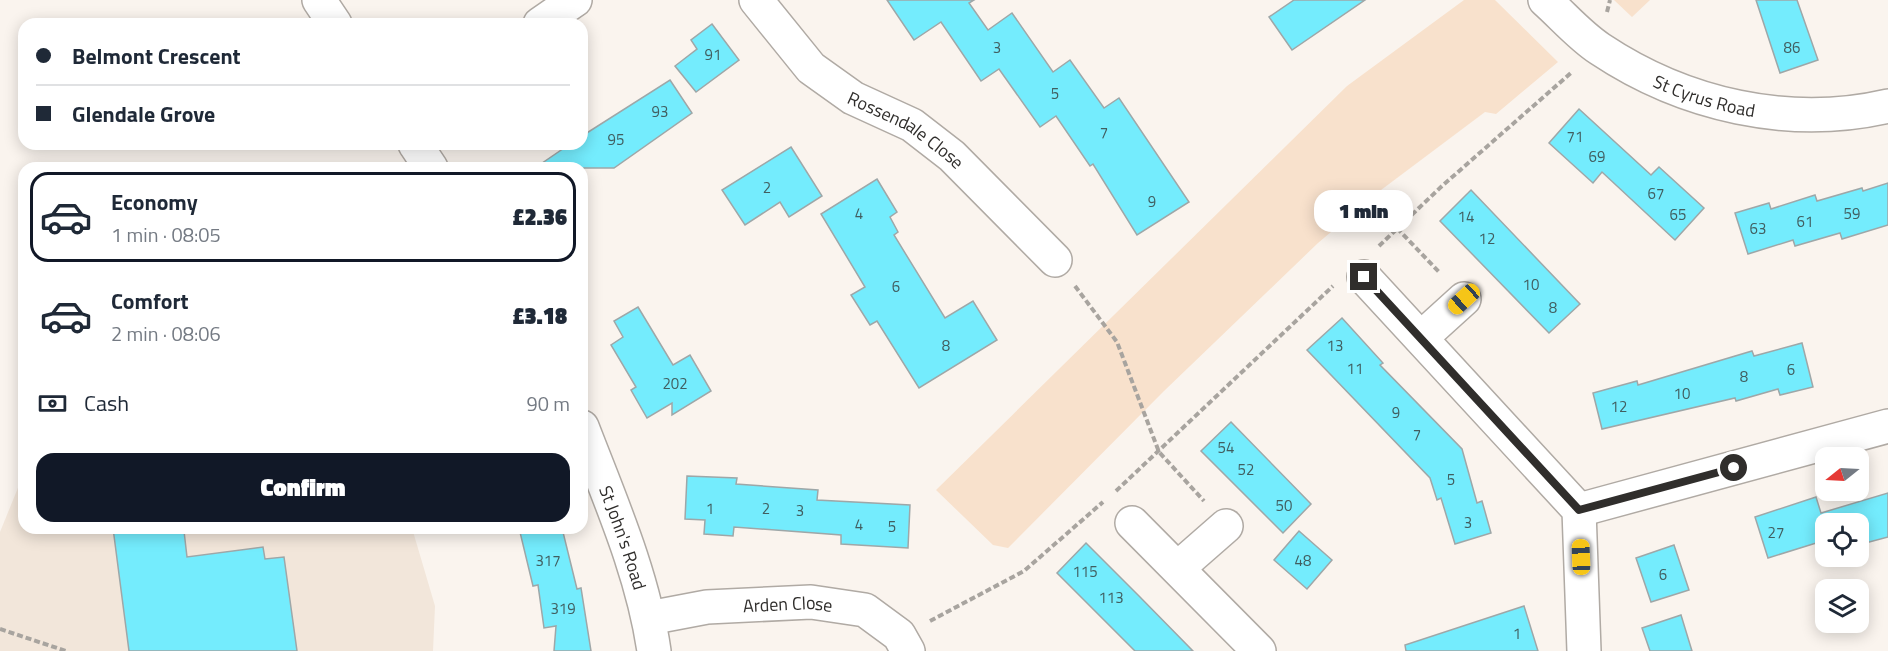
<!DOCTYPE html>
<html lang="en">
<head>
<meta charset="utf-8">
<style>
	body { margin:0; font-family:"Titillium Web",sans-serif; background:#f6f6f7; color:#1f2937; height:100vh; display:flex; flex-direction:column; font-size:22px; white-space:nowrap }
	* { box-sizing:border-box; margin:0 }
	p { font-size:20px; color:#747a83 }
	.icon { flex:none; width:33px; height:33px; fill:none; stroke:currentColor; stroke-width:2; stroke-linecap:round; stroke-linejoin:round }
	.map { position:relative; flex:1; overflow:hidden }
	.sheet { position:absolute; left:18px; top:162px; width:570px; height:372px; display:flex; flex-direction:column; background:#fff; border-radius:18px; box-shadow:0 3px 15px #0003 }
	.sheet>* { flex:none }
	.guide { position:absolute; left:18px; top:18px; width:570px; height:132px; border-radius:18px; box-shadow:0 3px 15px #0003; display:grid; align-content:center; height:132px; padding:0 18px; background:#fff }
	.needle { width:39px; rotate:252deg }
	.tools { position:absolute; left:1815px; top:447px; display:grid; gap:12px }
	.tools a { display:grid; place-items:center; width:54px; height:54px; border-radius:12px; background:#fff; box-shadow:0 3px 15px #0003; font-size:30px }
	.end { position:absolute; width:27px; height:27px; margin:-14px; border:8px solid #302e2c; background:#fff; box-shadow:0 0 0 3px #fff }
	.from { border-radius:50% }
	.bubble { position:absolute; height:42px; border-radius:18px; background:#fff; box-shadow:0 3px 15px #0003; font-size:20px; font-weight:800; line-height:42px; text-align:center }
	.car { position:absolute; width:18px; height:36px; margin:-18px -9px; border-radius:8px; box-shadow:0 0 4px 2px #0007; background:linear-gradient(#f5c518 24%,#345 0 40%,#f5c518 0 76%,#345 0 86%,#f5c518 0) }
	.guide b { display:flex; align-items:center; gap:21px; height:57px; font-size:22px }
	.guide b+b { border-top:2px solid #e0e1e3 }
	.guide i { width:15px; height:15px; background:#1f2937 }
	ul { padding:10px 0 0; list-style:none }
	li { display:flex; align-items:center; gap:18px; height:90px; margin:0 12px 9px; padding:0 6px; border:3px solid transparent; border-radius:18px }
	li div { flex:1 }
	li b { display:block; font-size:22px }
	li em { font-style:normal; font-weight:800 }
	li.selected { border-color:#111827 }
	li>.icon { width:54px; height:54px; stroke-width:1.5 }
	.pay { display:flex; align-items:center; gap:15px; height:66px; padding:0 18px; font-size:22px }
	.pay p { margin-inline-start:auto }
	.action { display:flex; gap:12px; margin-top:auto; padding:12px 18px }
	.action a { flex:1; height:69px; border-radius:18px; background:#111827; color:#fff; font-size:24px; font-weight:800; line-height:69px; text-align:center }
	.map>svg:first-child { display:block }
	.built { fill:#f2e6da }
	.green { fill:#f8e1cc }
	.building { fill:#74ecfd; stroke:#9ea7a8; stroke-width:1.5 }
	.lines { fill:none; stroke-linecap:round; stroke-linejoin:round }
	.minor-casing { stroke:#b0aaa4; stroke-width:36 }
	.path { stroke:#a8a49f; stroke-width:4; stroke-dasharray:6 3; stroke-linecap:butt }
	.minor { stroke:#fff; stroke-width:33 }
	.route { stroke:#302e2c; stroke-width:8 }
	.labels { text-anchor:middle; dominant-baseline:central; stroke-width:6; stroke-linejoin:round; paint-order:stroke }
	.number-label { font-size:15px; fill:#415e60 }
	.street-label { font-size:18px; fill:#302e2c; stroke:#fff }
</style>
</head>
<body>
<div class="map">
<svg width="1888" height="651" viewBox="0 0 1888 651">
	<rect width="100%" height="100%" fill="#faf4ee"/>
	<path class="built" d="M 24,473 L 24,528 L 412,528 L 435,606 L 433,651 L 0,651 L 0,532 Z"/>
	<g class="green">
		<path d="M 1464,0 L 1495,0 L 1558,62 L 1496,114 L 1485,112 L 1377,193 L 1318,243 L 1164,391 L 1008,548 L 993,545 L 936,490 L 1347,86 Z"/>
		<path d="M 1614,0 L 1650,0 L 1632,17 Z"/>
	</g>
	<g class="building">
		<path d="M 887,0 L 974,0 L 969,3 L 988,30 L 1012,13 L 1053,72 L 1070,60 L 1104,108 L 1119,98 L 1189,202 L 1137,235 L 1093,164 L 1090,166 L 1056,116 L 1040,127 L 999,69 L 981,81 L 941,22 L 914,40 Z"/>
		<path d="M 1294,0 L 1365,0 L 1292,50 L 1269,17 Z"/>
		<path d="M 1756,0 L 1797,0 L 1818,60 L 1780,73 Z"/>
		<path d="M 712,24 L 739,60 L 696,92 L 675,66 L 697,49 L 691,40 Z"/>
		<path d="M 670,80 L 692,113 L 614,168 L 535,168 L 570,144 L 582,144 L 582,136 Z"/>
		<path d="M 1579,109 L 1651,175 L 1659,167 L 1704,208 L 1675,240 L 1602,172 L 1593,183 L 1549,143 Z"/>
		<path d="M 791,147 L 822,196 L 789,217 L 780,202 L 745,225 L 722,190 Z"/>
		<path d="M 877,179 L 897,212 L 890,217 L 898,232 L 894,235 L 945,318 L 973,301 L 997,340 L 919,388 L 877,321 L 870,325 L 851,295 L 865,287 L 821,214 Z"/>
		<path d="M 1888,183 L 1888,225 L 1842,239 L 1840,233 L 1795,246 L 1793,240 L 1748,254 L 1735,213 L 1769,203 L 1771,209 L 1815,195 L 1817,201 L 1862,188 L 1863,191 Z"/>
		<path d="M 1471,190 L 1580,304 L 1549,333 L 1440,221 Z"/>
		<path d="M 638,307 L 673,365 L 690,355 L 711,391 L 672,415 L 672,403 L 647,418 L 631,390 L 636,387 L 611,345 L 623,337 L 614,321 Z"/>
		<path d="M 1342,318 L 1383,363 L 1380,365 L 1462,449 L 1477,503 L 1482,501 L 1491,533 L 1455,544 L 1441,498 L 1437,500 L 1430,478 L 1307,350 Z"/>
		<path d="M 1802,343 L 1813,387 L 1780,395 L 1778,389 L 1736,401 L 1735,398 L 1602,429 L 1593,393 L 1637,381 L 1638,385 L 1752,351 L 1754,356 Z"/>
		<path d="M 1231,422 L 1311,504 L 1283,533 L 1201,451 Z"/>
		<path d="M 687,476 L 737,478 L 736,484 L 818,490 L 817,500 L 910,505 L 908,548 L 841,544 L 841,535 L 734,527 L 733,536 L 704,534 L 705,520 L 685,519 Z"/>
		<path d="M 1888,493 L 1888,537 L 1858,545 L 1858,524 L 1826,524 L 1826,540 L 1768,558 L 1755,517 L 1816,497 L 1821,513 Z"/>
		<path d="M 113,528 L 170,528 L 170,533 L 184,531 L 187,557 L 263,547 L 265,559 L 284,557 L 297,651 L 129,651 Z"/>
		<path d="M 519,528 L 562,528 L 577,589 L 581,588 L 591,651 L 554,651 L 556,626 L 544,628 L 538,585 L 533,586 Z"/>
		<path d="M 1299,531 L 1332,560 L 1307,589 L 1274,560 Z"/>
		<path d="M 1086,543 L 1139,596 L 1193,651 L 1135,651 L 1057,573 Z"/>
		<path d="M 1674,545 L 1689,590 L 1651,602 L 1636,558 Z"/>
		<path d="M 1524,606 L 1538,651 L 1406,651 L 1405,645 Z"/>
		<path d="M 1681,615 L 1692,651 L 1650,651 L 1642,628 Z"/>
	</g>
	<g class="lines">
		<g class="minor-casing">
			<g id="minor">
				<path d="M 319,0 L 335,24"/>
				<path id="s1" d="M 756,0 L 811,68 L 853,98 L 912,125 L 952,156 L 1055,260"/>
				<path id="s2" d="M 1545,0 C 1563,16 1580,36 1600,49 C 1684,105 1789,129 1888,106"/>
				<path d="M 540,24 L 575,0"/>
				<path d="M 415,144 L 431,168"/>
				<path d="M 1364,277 L 1579,510 L 1584,651"/>
				<path d="M 1421,338 L 1464,299"/>
				<path id="s3" d="M 582,427 C 610,500 643,574 654,651"/>
				<path d="M 1579,510 L 1888,426"/>
				<path d="M 1132,523 L 1259,651"/>
				<path d="M 1178,568 L 1226,526"/>
				<path id="s4" d="M 649,618 L 707,607 L 811,602 L 865,610 L 899,635 L 908,651"/>
			</g>
		</g>
		<g class="path">
			<path d="M 1607,12 L 1610,0"/>
			<path d="M 1397,228 L 1440,273"/>
			<path d="M 1379,246 L 1442,186 L 1572,72"/>
			<path d="M 1075,286 L 1117,342 L 1159,452 L 1204,501"/>
			<path d="M 1116,491 L 1333,286"/>
			<path d="M 930,621 L 1024,571 L 1103,502"/>
			<path d="M 0,629 L 66,651"/>
		</g>
		<use href="#minor" class="minor"/>
	</g>
	<g class="lines">
		<path class="route" d="M 1364,277 L 1579,510 L 1734,468"/>
	</g>
	<g class="labels">
		<g class="number-label">
			<text x="997" y="47">3</text>
			<text x="1792" y="47">86</text>
			<text x="713" y="54">91</text>
			<text x="1055" y="93">5</text>
			<text x="660" y="111">93</text>
			<text x="1104" y="132">7</text>
			<text x="1575" y="136">71</text>
			<text x="616" y="139">95</text>
			<text x="1597" y="156">69</text>
			<text x="767" y="187">2</text>
			<text x="1656" y="193">67</text>
			<text x="1152" y="201">9</text>
			<text x="859" y="213">4</text>
			<text x="1852" y="213">59</text>
			<text x="1678" y="214">65</text>
			<text x="1466" y="216">14</text>
			<text x="1805" y="221">61</text>
			<text x="1758" y="228">63</text>
			<text x="1487" y="238">12</text>
			<text x="1531" y="284">10</text>
			<text x="896" y="286">6</text>
			<text x="1553" y="307">8</text>
			<text x="946" y="345">8</text>
			<text x="1335" y="345">13</text>
			<text x="1355" y="368">11</text>
			<text x="1791" y="369">6</text>
			<text x="1744" y="376">8</text>
			<text x="675" y="383">202</text>
			<text x="1682" y="393">10</text>
			<text x="1619" y="406">12</text>
			<text x="1396" y="412">9</text>
			<text x="1417" y="434">7</text>
			<text x="1226" y="447">54</text>
			<text x="1246" y="469">52</text>
			<text x="1451" y="479">5</text>
			<text x="1284" y="505">50</text>
			<text x="710" y="508">1</text>
			<text x="766" y="508">2</text>
			<text x="800" y="510">3</text>
			<text x="1468" y="522">3</text>
			<text x="859" y="524">4</text>
			<text x="892" y="526">5</text>
			<text x="1776" y="532">27</text>
			<text x="548" y="560">317</text>
			<text x="1303" y="560">48</text>
			<text x="1085" y="571">115</text>
			<text x="1663" y="574">6</text>
			<text x="1111" y="597">113</text>
			<text x="563" y="608">319</text>
			<text x="1517" y="633">1</text>
		</g>
		<g class="street-label">
			<text stroke="none"><textPath href="#s2" startOffset="189">St Cyrus Road</textPath></text>
			<text stroke="none"><textPath href="#s1" startOffset="201">Rossendale Close</textPath></text>
			<text stroke="none"><textPath href="#s3" startOffset="118">St John's Road</textPath></text>
			<text stroke="none"><textPath href="#s4" startOffset="140">Arden Close</textPath></text>
		</g>
	</g>
</svg>
<div class="tools">
<a><svg class="needle" viewBox="-14 -14 28 28"><path d="M0-13l5 13h-10z" fill="#e53935"/><path d="M0 13l5-13h-10z" fill="#747a83"/></svg></a>
<a><svg class="icon" aria-label="locate" viewBox="0 0 24 24"><circle cx="12" cy="12" r="6"/><path d="M12 2v4M12 18v4M2 12h4M18 12h4"/></svg></a>
<a><svg class="icon" aria-label="layers" viewBox="0 0 24 24"><path d="M12 4l9 5-9 5-9-5zM3 14l9 5 9-5"/></svg></a>
</div>
<i class="end from" style="left:1734px;top:468px"></i>
<i class="end" style="left:1364px;top:277px"></i>
<div class="bubble" style="left:1314px;top:190px;width:99px">1 min</div>
<i class="car" style="left:1464px;top:299px;rotate:228deg"></i>
<i class="car" style="left:1581px;top:557px;rotate:358deg"></i>
<div class="guide">
<b><i class="from"></i>Belmont Crescent</b>
<b><i></i>Glendale Grove</b>
</div>
<section class="sheet">
<ul>
<li class="selected"><svg class="icon" aria-label="car" viewBox="0 0 24 24"><path d="M5 17H2v-5l4-1 3-4h7l3 4 3 1v5h-3M9 17h6M6 11h13"/><circle cx="7" cy="17" r="2"/><circle cx="17" cy="17" r="2"/></svg><div><b>Economy</b><p>1 min · 08:05</p></div><em>£2.36</em></li>
<li><svg class="icon" aria-label="car" viewBox="0 0 24 24"><path d="M5 17H2v-5l4-1 3-4h7l3 4 3 1v5h-3M9 17h6M6 11h13"/><circle cx="7" cy="17" r="2"/><circle cx="17" cy="17" r="2"/></svg><div><b>Comfort</b><p>2 min · 08:06</p></div><em>£3.18</em></li>
</ul>
<div class="pay"><svg class="icon" aria-label="cash" viewBox="0 0 24 24"><path d="M3 7h18v10H3z"/><circle cx="12" cy="12" r="2"/></svg>Cash<p>90 m</p></div>
<div class="action"><a>Confirm</a></div>
</section>
</div>
</body>
</html>
